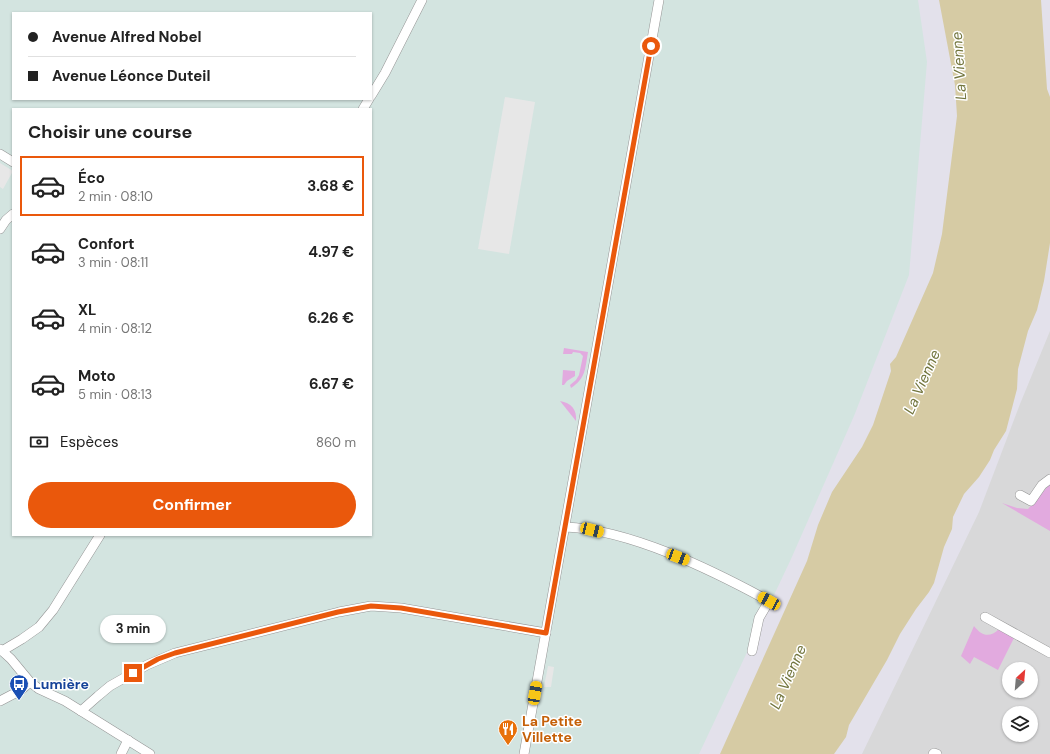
<!DOCTYPE html>
<html lang="fr">
<head>
<meta charset="utf-8">
<style>
	body { margin:0; font-family:"DM Sans",sans-serif; background:#f2f2f2; color:#222; height:100vh; display:flex; flex-direction:column; font-size:15px; white-space:nowrap }
	* { box-sizing:border-box; margin:0 }
	p { font-size:13px; color:#767676 }
	.icon { flex:none; width:22px; height:22px; fill:none; stroke:currentColor; stroke-width:2; stroke-linecap:round; stroke-linejoin:round }
	.map { position:relative; flex:1; overflow:hidden }
	.panel { position:absolute; left:12px; top:108px; width:360px; height:428px; display:flex; flex-direction:column; background:#fff; border-radius:0px; box-shadow:0 1px 3px #0004 }
	.panel>* { flex:none }
	.top-card { position:absolute; left:12px; top:12px; width:360px; height:88px; border-radius:0px; box-shadow:0 1px 3px #0004; display:grid; align-content:center; height:88px; padding:0 16px; background:#fff }
	.needle { width:26px; rotate:26deg }
	.tools { position:absolute; left:1002px; top:662px; display:grid; gap:8px }
	.tools a { display:grid; place-items:center; width:36px; height:36px; border-radius:50%; background:#fff; box-shadow:0 1px 3px #0004; font-size:20px }
	.end { position:absolute; width:18px; height:18px; margin:-9px; border:5px solid #ea580c; background:#fff; box-shadow:0 0 0 2px #fff }
	.from { border-radius:50% }
	.bubble { position:absolute; height:28px; border-radius:14px; background:#fff; box-shadow:0 1px 3px #0004; font-size:13px; font-weight:700; line-height:28px; text-align:center }
	.car { position:absolute; width:12px; height:24px; margin:-12px -6px; border-radius:5px; box-shadow:0 0 3px 1px #0007; background:linear-gradient(#f5c518 24%,#345 0 40%,#f5c518 0 76%,#345 0 86%,#f5c518 0) }
	.top-card b { display:flex; align-items:center; gap:14px; height:38px; font-size:15px }
	.top-card b+b { border-top:1px solid #e0e0e0 }
	.top-card i { width:10px; height:10px; background:#222 }
	ul { padding:0; list-style:none }
	li { display:flex; align-items:center; gap:12px; height:60px; margin:0 8px 6px; padding:0 8px; border:2px solid transparent; border-radius:0px }
	li div { flex:1 }
	li b { display:block; font-size:15px }
	li em { font-style:normal; font-weight:700 }
	li.current { border-color:#ea580c }
	li>.icon { width:36px; height:36px; stroke-width:1.5 }
	h2 { padding:0 16px; font-size:18px; line-height:48px }
	.pay { display:flex; align-items:center; gap:10px; height:44px; padding:0 16px; font-size:15px }
	.pay p { margin-inline-start:auto }
	.button { display:flex; gap:8px; margin-top:auto; padding:8px 16px }
	.button a { flex:1; height:46px; border-radius:24px; background:#ea580c; color:#fff; font-size:16px; font-weight:700; line-height:46px; text-align:center }
	.map>svg:first-child { display:block }
	.residential { fill:#d8d8d9; fill-rule:evenodd }
	.industrial { fill:#d3e4e0; fill-rule:evenodd }
	.grass { fill:#e2aadf }
	.parking { fill:#e7e7e7 }
	.water { fill:#d6cba4 }
	.lines { fill:none; stroke-linecap:round; stroke-linejoin:round }
	.minor-casing { stroke:#959595; stroke-width:10 }
	.minor { stroke:#fff; stroke-width:9 }
	.route { stroke:#ea580c; stroke-width:5 }
	.labels { text-anchor:middle; dominant-baseline:central; stroke-width:3; stroke-linejoin:round; paint-order:stroke }
	.transit-label { font-size:14px; font-weight:bold; fill:#164399; stroke:#fff; text-anchor:start }
	.food-label { font-size:14px; font-weight:bold; fill:#c56008; stroke:#fff; text-anchor:start }
	.water-label { font-size:15px; font-style:italic; fill:#73763e; stroke:#fff }
</style>
</head>
<body>
<div class="map">
<svg width="1050" height="754" viewBox="0 0 1050 754">
	<rect width="100%" height="100%" fill="#e3e1eb"/>
	<path class="residential" d="M 1050,331 L 1050,754 L 862,754 L 979,512 L 1020,404 ZM 1009,669 L 1031,669 L 1031,691 L 1009,691 ZM 1009,713 L 1031,713 L 1031,735 L 1009,735 Z"/>
	<path class="industrial" d="M 0,0 L 918,0 L 927,62 L 909,275 L 854,416 L 791,559 L 699,754 L 0,754 ZM 13,13 L 371,13 L 371,99 L 13,99 ZM 13,109 L 371,109 L 371,535 L 13,535 Z"/>
	<g class="grass">
		<path d="M 564,348 L 588,352 C 585,369 586,378 571,388 L 570,385 L 576,380 L 579,375 L 583,356 L 580,353 L 573,352 L 572,354 L 563,354 Z"/>
		<path d="M 563,370 L 575,371 L 575,376 L 567,381 L 564,385 L 562,385 Z"/>
		<path d="M 560,401 C 571,403 577,409 576,421 Z"/>
		<path d="M 1050,484 L 1050,531 L 1002,503 L 1017,508 L 1028,509 Z"/>
		<path d="M 974,626 C 981,635 989,639 999,629 L 1014,638 L 998,670 L 974,657 L 970,664 L 961,656 Z"/>
	</g>
	<g class="parking">
		<path d="M 505,97 L 535,102 L 509,254 L 478,249 Z"/>
		<path d="M 0,163 L 13,171 L 3,189 L 0,187 Z"/>
		<path d="M 548,666 L 554,667 L 551,687 L 544,687 Z"/>
	</g>
	<path class="water" d="M 939,0 L 1041,0 L 1047,89 L 1050,97 L 1050,243 L 1044,281 L 1037,310 L 1028,331 L 1018,369 L 1017,389 L 1006,431 L 994,450 L 990,460 L 979,477 L 964,494 L 953,517 L 952,529 L 944,547 L 934,583 L 929,592 L 916,609 L 900,634 L 887,660 L 849,725 L 846,737 L 834,754 L 720,754 L 807,561 L 818,525 L 832,492 L 862,447 L 873,425 L 891,371 L 890,364 L 896,357 L 933,273 L 942,234 L 957,116 L 955,85 Z"/>
	<g class="lines">
		<g class="minor-casing">
			<g id="minor">
				<path d="M 371,96 L 385,73 L 422,0"/>
				<path d="M 363,109 L 369,99"/>
				<path d="M 0,154 L 13,162"/>
				<path d="M 0,229 L 6,220 L 13,214"/>
				<path d="M 1020,495 L 1031,501 L 1042,485 L 1050,479"/>
				<path d="M 565,527 C 631,530 712,570 769,601 L 759,618 L 752,651"/>
				<path d="M 985,617 L 1050,653"/>
				<path d="M 0,649 L 11,659 L 30,682 L 39,689 L 65,701 L 150,754"/>
				<path d="M 2,651 L 22,639 L 39,627 L 53,610 L 100,535"/>
				<path d="M 0,701 L 21,690 L 30,682"/>
				<path d="M 81,711 L 98,696 L 110,686 L 147,665 L 175,653 L 339,612 L 371,606 L 401,608 L 546,633"/>
				<path d="M 121,754 L 128,740"/>
				<path d="M 524,754 L 659,0"/>
				<path d="M 933,754 L 934,753 L 937,754"/>
			</g>
		</g>
		<use href="#minor" class="minor"/>
	</g>
	<g class="lines">
		<path class="route" d="M 133,673 L 158,659 L 175,653 L 338,612 L 371,606 L 401,608 L 546,633 L 651,46"/>
	</g>
	<defs>
		<g id="bus-pin" transform="scale(1)"><path d="M0 17L-7.5 6A9.5 9.5 0 1 1 7.5 6Z" fill="#1a4fb4" stroke="#fff"/><path d="M-5-6H5V4H4V6H2V4H-2V6H-4V4H-5ZM-3.5-4V0h7V-4ZM-3.5 1.2v1.5H-2V1.2ZM2 1.2v1.5H3.5V1.2Z" fill="#fff"/></g>
		<g id="restaurant-pin" transform="scale(1)"><path d="M0 17L-7.5 6A9.5 9.5 0 1 1 7.5 6Z" fill="#e8710a" stroke="#fff"/><path d="M-5-6h1v4h1v-4h1v4h1v-4h1v5L-1.5 .5V6h-2V.5L-5-1ZM5-6V6H3V1.5H1.5Q1.5-4 5-6Z" fill="#fff"/></g>
	</defs>
	<g fill-rule="evenodd">
		<use href="#bus-pin" x="19" y="684"/>
		<use href="#restaurant-pin" x="508" y="729"/>
	</g>
	<g class="labels">
		<g class="transit-label">
			<text x="33" y="684">Lumière</text>
		</g>
		<g class="food-label">
			<text x="522" y="721">La Petite<tspan x="522" dy="16">Villette</tspan></text>
		</g>
		<g class="water-label">
			<text transform="translate(959 66) rotate(-94)">La Vienne</text>
			<text transform="translate(922 382) rotate(-66)">La Vienne</text>
			<text transform="translate(788 677) rotate(-66)">La Vienne</text>
		</g>
	</g>
</svg>
<div class="tools">
<a><svg class="needle" viewBox="-14 -14 28 28"><path d="M0-13l5 13h-10z" fill="#e53935"/><path d="M0 13l5-13h-10z" fill="#767676"/></svg></a>
<a><svg class="icon" aria-label="layers" viewBox="0 0 24 24"><path d="M12 4l9 5-9 5-9-5zM3 14l9 5 9-5"/></svg></a>
</div>
<i class="end from" style="left:651px;top:46px"></i>
<i class="end" style="left:133px;top:673px"></i>
<div class="bubble" style="left:100px;top:615px;width:66px">3 min</div>
<i class="car" style="left:592px;top:530px;rotate:104deg"></i>
<i class="car" style="left:678px;top:557px;rotate:111deg"></i>
<i class="car" style="left:769px;top:601px;rotate:299deg"></i>
<i class="car" style="left:535px;top:693px;rotate:10deg"></i>
<div class="top-card">
<b><i class="from"></i>Avenue Alfred Nobel</b>
<b><i></i>Avenue Léonce Duteil</b>
</div>
<section class="panel">
<h2>Choisir une course</h2>
<ul>
<li class="current"><svg class="icon" aria-label="car" viewBox="0 0 24 24"><path d="M5 17H2v-5l4-1 3-4h7l3 4 3 1v5h-3M9 17h6M6 11h13"/><circle cx="7" cy="17" r="2"/><circle cx="17" cy="17" r="2"/></svg><div><b>Éco</b><p>2 min · 08:10</p></div><em>3.68 €</em></li>
<li><svg class="icon" aria-label="car" viewBox="0 0 24 24"><path d="M5 17H2v-5l4-1 3-4h7l3 4 3 1v5h-3M9 17h6M6 11h13"/><circle cx="7" cy="17" r="2"/><circle cx="17" cy="17" r="2"/></svg><div><b>Confort</b><p>3 min · 08:11</p></div><em>4.97 €</em></li>
<li><svg class="icon" aria-label="car" viewBox="0 0 24 24"><path d="M5 17H2v-5l4-1 3-4h7l3 4 3 1v5h-3M9 17h6M6 11h13"/><circle cx="7" cy="17" r="2"/><circle cx="17" cy="17" r="2"/></svg><div><b>XL</b><p>4 min · 08:12</p></div><em>6.26 €</em></li>
<li><svg class="icon" aria-label="car" viewBox="0 0 24 24"><path d="M5 17H2v-5l4-1 3-4h7l3 4 3 1v5h-3M9 17h6M6 11h13"/><circle cx="7" cy="17" r="2"/><circle cx="17" cy="17" r="2"/></svg><div><b>Moto</b><p>5 min · 08:13</p></div><em>6.67 €</em></li>
</ul>
<div class="pay"><svg class="icon" aria-label="cash" viewBox="0 0 24 24"><path d="M3 7h18v10H3z"/><circle cx="12" cy="12" r="2"/></svg>Espèces<p>860 m</p></div>
<div class="button"><a>Confirmer</a></div>
</section>
</div>
</body>
</html>
